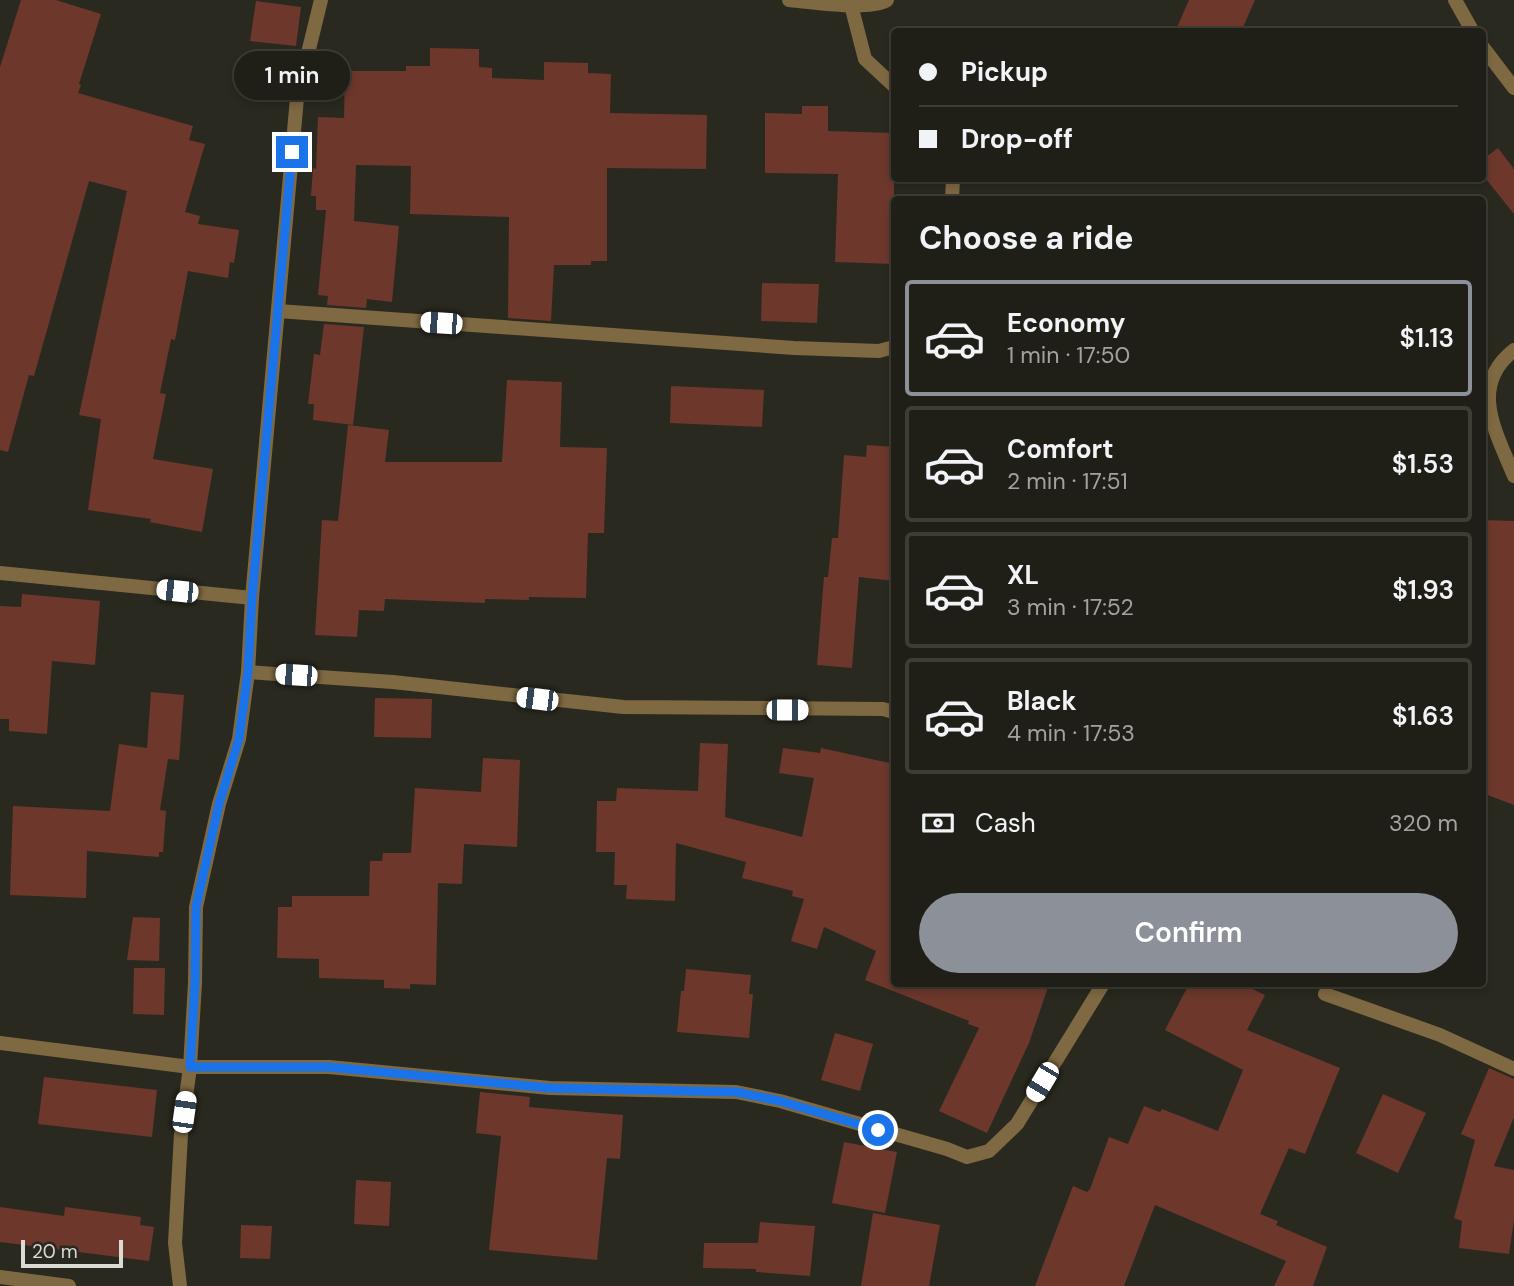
<!DOCTYPE html>
<html lang="en">
<head>
<meta charset="utf-8">
<style>
	body { margin:0; font-family:"DM Sans",sans-serif; background:#282720; color:#f1f3f6; height:100vh; display:flex; flex-direction:column; font-size:26px; white-space:nowrap }
	* { box-sizing:border-box; margin:0 }
	p { font-size:23px; color:#a2a2a1 }
	.icon { flex:none; width:38px; height:38px; fill:none; stroke:currentColor; stroke-width:2; stroke-linecap:round; stroke-linejoin:round }
	.map { position:relative; flex:1; overflow:hidden }
	.sheet { position:absolute; left:891px; top:196px; width:595px; height:791px; display:flex; flex-direction:column; background:#201f17; border-radius:7px; box-shadow:0 4px 10px #0003,0 0 0 2px #3d3d36 }
	.sheet>* { flex:none }
	.guide { position:absolute; left:891px; top:28px; width:595px; height:154px; border-radius:7px; box-shadow:0 4px 10px #0003,0 0 0 2px #3d3d36; display:grid; align-content:center; height:154px; padding:0 28px; background:#201f17 }
	.scale { position:absolute; left:21px; bottom:18px; width:102px; box-sizing:border-box; padding-left:7px; border:4px solid #dbdad4; border-top:0; font-size:19px; line-height:24px; white-space:nowrap; color:#dbdad4; -webkit-text-stroke:5px #2a291f; paint-order:stroke }
	.end { position:absolute; width:32px; height:32px; margin:-16px; border:9px solid #1a73e8; background:#fff; box-shadow:0 0 0 4px #fff }
	.from { border-radius:50% }
	.bubble { position:absolute; height:49px; border-radius:24px; background:#201f17; box-shadow:0 4px 10px #0003,0 0 0 2px #3d3d36; font-size:23px; font-weight:600; line-height:49px; text-align:center }
	.car { position:absolute; width:21px; height:42px; margin:-21px -10px; border-radius:9px; box-shadow:0 0 5px 2px #0007; background:linear-gradient(#fff 24%,#345 0 40%,#fff 0 76%,#345 0 86%,#fff 0) }
	.guide b { display:flex; align-items:center; gap:24px; height:66px; font-size:26px }
	.guide b+b { border-top:2px solid #3d3d36 }
	.guide i { width:18px; height:18px; background:#f1f3f6 }
	ul { padding:0; list-style:none }
	li { display:flex; align-items:center; gap:21px; height:116px; margin:0 14px 10px; padding:0 14px; border:4px solid #3d3d36; border-radius:7px }
	li div { flex:1 }
	li b { display:block; font-size:26px }
	li em { font-style:normal; font-weight:600 }
	li.on { border-color:#8c9099 }
	li>.icon { width:63px; height:63px; stroke-width:1.5 }
	h2 { padding:0 28px; font-size:32px; line-height:84px }
	.pay { display:flex; align-items:center; gap:18px; height:77px; padding:0 28px; font-size:26px }
	.pay p { margin-inline-start:auto }
	.cta { display:flex; gap:14px; margin-top:auto; padding:14px 28px }
	.cta a { flex:1; height:80px; border-radius:42px; background:#8c9099; color:#fff; font-size:28px; font-weight:600; line-height:80px; text-align:center }
	.map>svg:first-child { display:block }
	.building { fill:#6d372c }
	.lines { fill:none; stroke-linecap:round; stroke-linejoin:round }
	.minor { stroke:#7f6942; stroke-width:14 }
	.tertiary { stroke:#7f6942; stroke-width:14 }
	.route { stroke:#1a73e8; stroke-width:9 }
</style>
</head>
<body>
<div class="map">
<svg width="1514" height="1286" viewBox="0 0 1514 1286">
	<rect width="100%" height="100%" fill="#2a291f"/>
	<g class="building">
		<path d="M 21,0 L 56,0 L 101,14 L 79,84 L 81,85 L 78,93 L 193,126 L 189,140 L 205,144 L 185,212 L 200,216 L 198,224 L 239,230 L 234,263 L 230,262 L 228,278 L 188,271 L 175,340 L 171,339 L 160,393 L 166,394 L 153,459 L 213,469 L 202,532 L 150,522 L 151,519 L 88,510 L 101,419 L 79,415 L 127,191 L 89,181 L 34,376 L 29,375 L 8,452 L 0,450 L 0,67 Z"/>
		<path d="M 1189,0 L 1255,0 L 1241,32 L 1175,32 Z"/>
		<path d="M 256,1 L 301,7 L 296,46 L 250,41 Z"/>
		<path d="M 430,48 L 479,49 L 479,67 L 492,68 L 492,78 L 544,80 L 544,62 L 588,63 L 588,73 L 611,74 L 610,113 L 707,115 L 706,169 L 607,168 L 607,261 L 591,261 L 591,265 L 554,265 L 551,321 L 508,318 L 509,217 L 410,214 L 411,166 L 356,165 L 354,221 L 399,226 L 392,302 L 367,299 L 366,308 L 327,305 L 328,296 L 318,295 L 326,210 L 316,210 L 316,196 L 311,196 L 313,168 L 316,169 L 318,117 L 344,118 L 345,71 L 406,71 L 406,66 L 430,66 Z"/>
		<path d="M 802,106 L 828,106 L 828,131 L 894,133 L 894,264 L 835,262 L 838,174 L 765,173 L 765,113 L 802,114 Z"/>
		<path d="M 1498,148 L 1514,169 L 1514,214 L 1482,174 L 1482,160 Z"/>
		<path d="M 762,283 L 819,284 L 817,323 L 761,321 Z"/>
		<path d="M 324,324 L 364,327 L 353,425 L 313,420 L 314,404 L 308,404 L 314,354 L 320,355 Z"/>
		<path d="M 507,380 L 562,382 L 560,447 L 607,448 L 604,533 L 588,533 L 586,598 L 529,597 L 529,600 L 485,599 L 485,603 L 385,599 L 384,611 L 359,610 L 357,637 L 315,635 L 322,520 L 338,521 L 348,425 L 389,430 L 385,462 L 502,462 Z"/>
		<path d="M 671,386 L 764,390 L 762,427 L 670,423 Z"/>
		<path d="M 867,445 L 894,447 L 894,581 L 859,577 L 852,668 L 817,665 L 824,577 L 828,577 L 832,538 L 838,538 L 844,455 L 866,457 Z"/>
		<path d="M 1482,520 L 1514,521 L 1514,805 L 1482,793 Z"/>
		<path d="M 22,594 L 100,601 L 95,665 L 52,661 L 47,734 L 9,731 L 9,719 L 0,719 L 0,606 L 21,607 Z"/>
		<path d="M 151,692 L 184,695 L 179,760 L 168,759 L 160,810 L 166,811 L 163,852 L 159,852 L 159,857 L 87,851 L 86,898 L 10,895 L 13,806 L 110,811 L 119,744 L 147,748 Z"/>
		<path d="M 375,698 L 432,699 L 431,738 L 374,737 Z"/>
		<path d="M 700,743 L 728,744 L 725,817 L 802,837 L 814,778 L 779,773 L 783,748 L 820,753 L 821,748 L 894,764 L 894,984 L 1049,984 L 1029,1043 L 987,1133 L 939,1111 L 979,1028 L 968,1024 L 969,1021 L 865,980 L 876,951 L 824,927 L 817,949 L 791,941 L 804,899 L 792,896 L 793,891 L 742,878 L 746,862 L 676,843 L 675,901 L 626,899 L 627,885 L 614,885 L 615,852 L 596,852 L 597,801 L 616,801 L 617,788 L 698,791 Z"/>
		<path d="M 483,758 L 520,760 L 517,847 L 464,844 L 462,884 L 438,883 L 436,985 L 410,984 L 410,989 L 384,988 L 384,980 L 319,978 L 319,959 L 277,958 L 278,907 L 292,907 L 292,896 L 369,896 L 370,861 L 382,861 L 383,853 L 411,853 L 415,788 L 481,792 Z"/>
		<path d="M 133,917 L 160,918 L 159,961 L 127,960 Z"/>
		<path d="M 134,968 L 165,968 L 164,1015 L 133,1014 Z"/>
		<path d="M 686,969 L 751,975 L 749,994 L 753,994 L 749,1038 L 677,1032 L 681,991 L 684,991 Z"/>
		<path d="M 1189,984 L 1242,984 L 1265,995 L 1247,1030 L 1340,1068 L 1305,1154 L 1289,1148 L 1260,1214 L 1278,1221 L 1276,1225 L 1327,1247 L 1313,1286 L 1274,1286 L 1286,1261 L 1155,1205 L 1124,1286 L 1035,1286 L 1073,1186 L 1087,1192 L 1090,1189 L 1109,1137 L 1128,1144 L 1144,1106 L 1160,1112 L 1162,1109 L 1218,1131 L 1243,1070 L 1165,1030 Z"/>
		<path d="M 835,1033 L 873,1044 L 860,1091 L 821,1080 Z"/>
		<path d="M 1489,1068 L 1514,1079 L 1514,1117 L 1494,1166 L 1514,1170 L 1514,1220 L 1509,1254 L 1459,1248 L 1462,1221 L 1454,1218 L 1475,1140 L 1461,1134 Z"/>
		<path d="M 44,1077 L 157,1090 L 152,1137 L 38,1124 Z"/>
		<path d="M 480,1092 L 530,1097 L 529,1107 L 623,1115 L 620,1159 L 607,1158 L 597,1260 L 489,1250 L 501,1136 L 476,1133 Z"/>
		<path d="M 1383,1094 L 1426,1113 L 1398,1173 L 1356,1153 Z"/>
		<path d="M 844,1142 L 897,1152 L 885,1213 L 832,1203 Z"/>
		<path d="M 356,1180 L 391,1182 L 389,1226 L 354,1224 Z"/>
		<path d="M 0,1207 L 64,1216 L 65,1207 L 141,1217 L 140,1225 L 154,1227 L 149,1261 L 0,1242 Z"/>
		<path d="M 873,1213 L 940,1225 L 929,1286 L 861,1286 Z"/>
		<path d="M 760,1222 L 815,1226 L 810,1276 L 756,1272 L 756,1269 L 703,1268 L 704,1243 L 758,1243 Z"/>
		<path d="M 241,1225 L 272,1226 L 270,1259 L 240,1258 Z"/>
	</g>
	<g class="lines">
		<g class="minor">
			<path d="M 789,0 C 810,2 870,11 887,0"/>
			<path d="M 851,5 L 865,59 L 894,86"/>
			<path d="M 952,200 L 953,178"/>
			<path d="M 278,311 L 794,348 L 879,351 L 894,347"/>
			<path d="M 1514,350 C 1468,386 1496,432 1514,476"/>
			<path d="M 0,573 L 252,598"/>
			<path d="M 248,672 L 393,682 L 623,707 L 883,709 L 894,712"/>
			<path d="M 1325,994 L 1440,1035 L 1514,1069"/>
			<path d="M 0,1043 L 190,1067 L 329,1067 L 550,1088 L 736,1092 L 780,1101 L 947,1149 L 967,1157 L 989,1151 L 1017,1124 L 1103,984"/>
			<path d="M 0,1277 L 69,1286"/>
			<path d="M 180,1286 L 175,1243 L 181,1134 L 190,1067 L 195,983 L 196,907 L 219,804 L 239,739 L 248,672 L 252,598 L 297,98 L 321,0"/>
		</g>
		<g class="tertiary">
			<path d="M 1455,0 L 1473,32"/>
			<path d="M 1482,46 L 1514,88"/>
		</g>
	</g>
	<g class="lines">
		<path class="route" d="M 292,152 L 252,598 L 248,672 L 239,739 L 219,804 L 196,907 L 195,983 L 190,1067 L 329,1067 L 550,1088 L 736,1092 L 780,1101 L 878,1130"/>
	</g>
</svg>
<div class="scale">20 m</div>
<i class="end from" style="left:878px;top:1130px"></i>
<i class="end" style="left:292px;top:152px"></i>
<div class="bubble" style="left:234px;top:51px;width:116px">1 min</div>
<i class="car" style="left:441px;top:323px;rotate:274deg"></i>
<i class="car" style="left:177px;top:591px;rotate:276deg"></i>
<i class="car" style="left:296px;top:675px;rotate:274deg"></i>
<i class="car" style="left:537px;top:699px;rotate:277deg"></i>
<i class="car" style="left:787px;top:710px;rotate:90deg"></i>
<i class="car" style="left:1042px;top:1082px;rotate:211deg"></i>
<i class="car" style="left:184px;top:1112px;rotate:8deg"></i>
<div class="guide">
<b><i class="from"></i>Pickup</b>
<b><i></i>Drop-off</b>
</div>
<section class="sheet">
<h2>Choose a ride</h2>
<ul>
<li class="on"><svg class="icon" aria-label="car" viewBox="0 0 24 24"><path d="M5 17H2v-5l4-1 3-4h7l3 4 3 1v5h-3M9 17h6M6 11h13"/><circle cx="7" cy="17" r="2"/><circle cx="17" cy="17" r="2"/></svg><div><b>Economy</b><p>1 min · 17:50</p></div><em>$1.13</em></li>
<li><svg class="icon" aria-label="car" viewBox="0 0 24 24"><path d="M5 17H2v-5l4-1 3-4h7l3 4 3 1v5h-3M9 17h6M6 11h13"/><circle cx="7" cy="17" r="2"/><circle cx="17" cy="17" r="2"/></svg><div><b>Comfort</b><p>2 min · 17:51</p></div><em>$1.53</em></li>
<li><svg class="icon" aria-label="car" viewBox="0 0 24 24"><path d="M5 17H2v-5l4-1 3-4h7l3 4 3 1v5h-3M9 17h6M6 11h13"/><circle cx="7" cy="17" r="2"/><circle cx="17" cy="17" r="2"/></svg><div><b>XL</b><p>3 min · 17:52</p></div><em>$1.93</em></li>
<li><svg class="icon" aria-label="car" viewBox="0 0 24 24"><path d="M5 17H2v-5l4-1 3-4h7l3 4 3 1v5h-3M9 17h6M6 11h13"/><circle cx="7" cy="17" r="2"/><circle cx="17" cy="17" r="2"/></svg><div><b>Black</b><p>4 min · 17:53</p></div><em>$1.63</em></li>
</ul>
<div class="pay"><svg class="icon" aria-label="cash" viewBox="0 0 24 24"><path d="M3 7h18v10H3z"/><circle cx="12" cy="12" r="2"/></svg>Cash<p>320 m</p></div>
<div class="cta"><a>Confirm</a></div>
</section>
</div>
</body>
</html>
